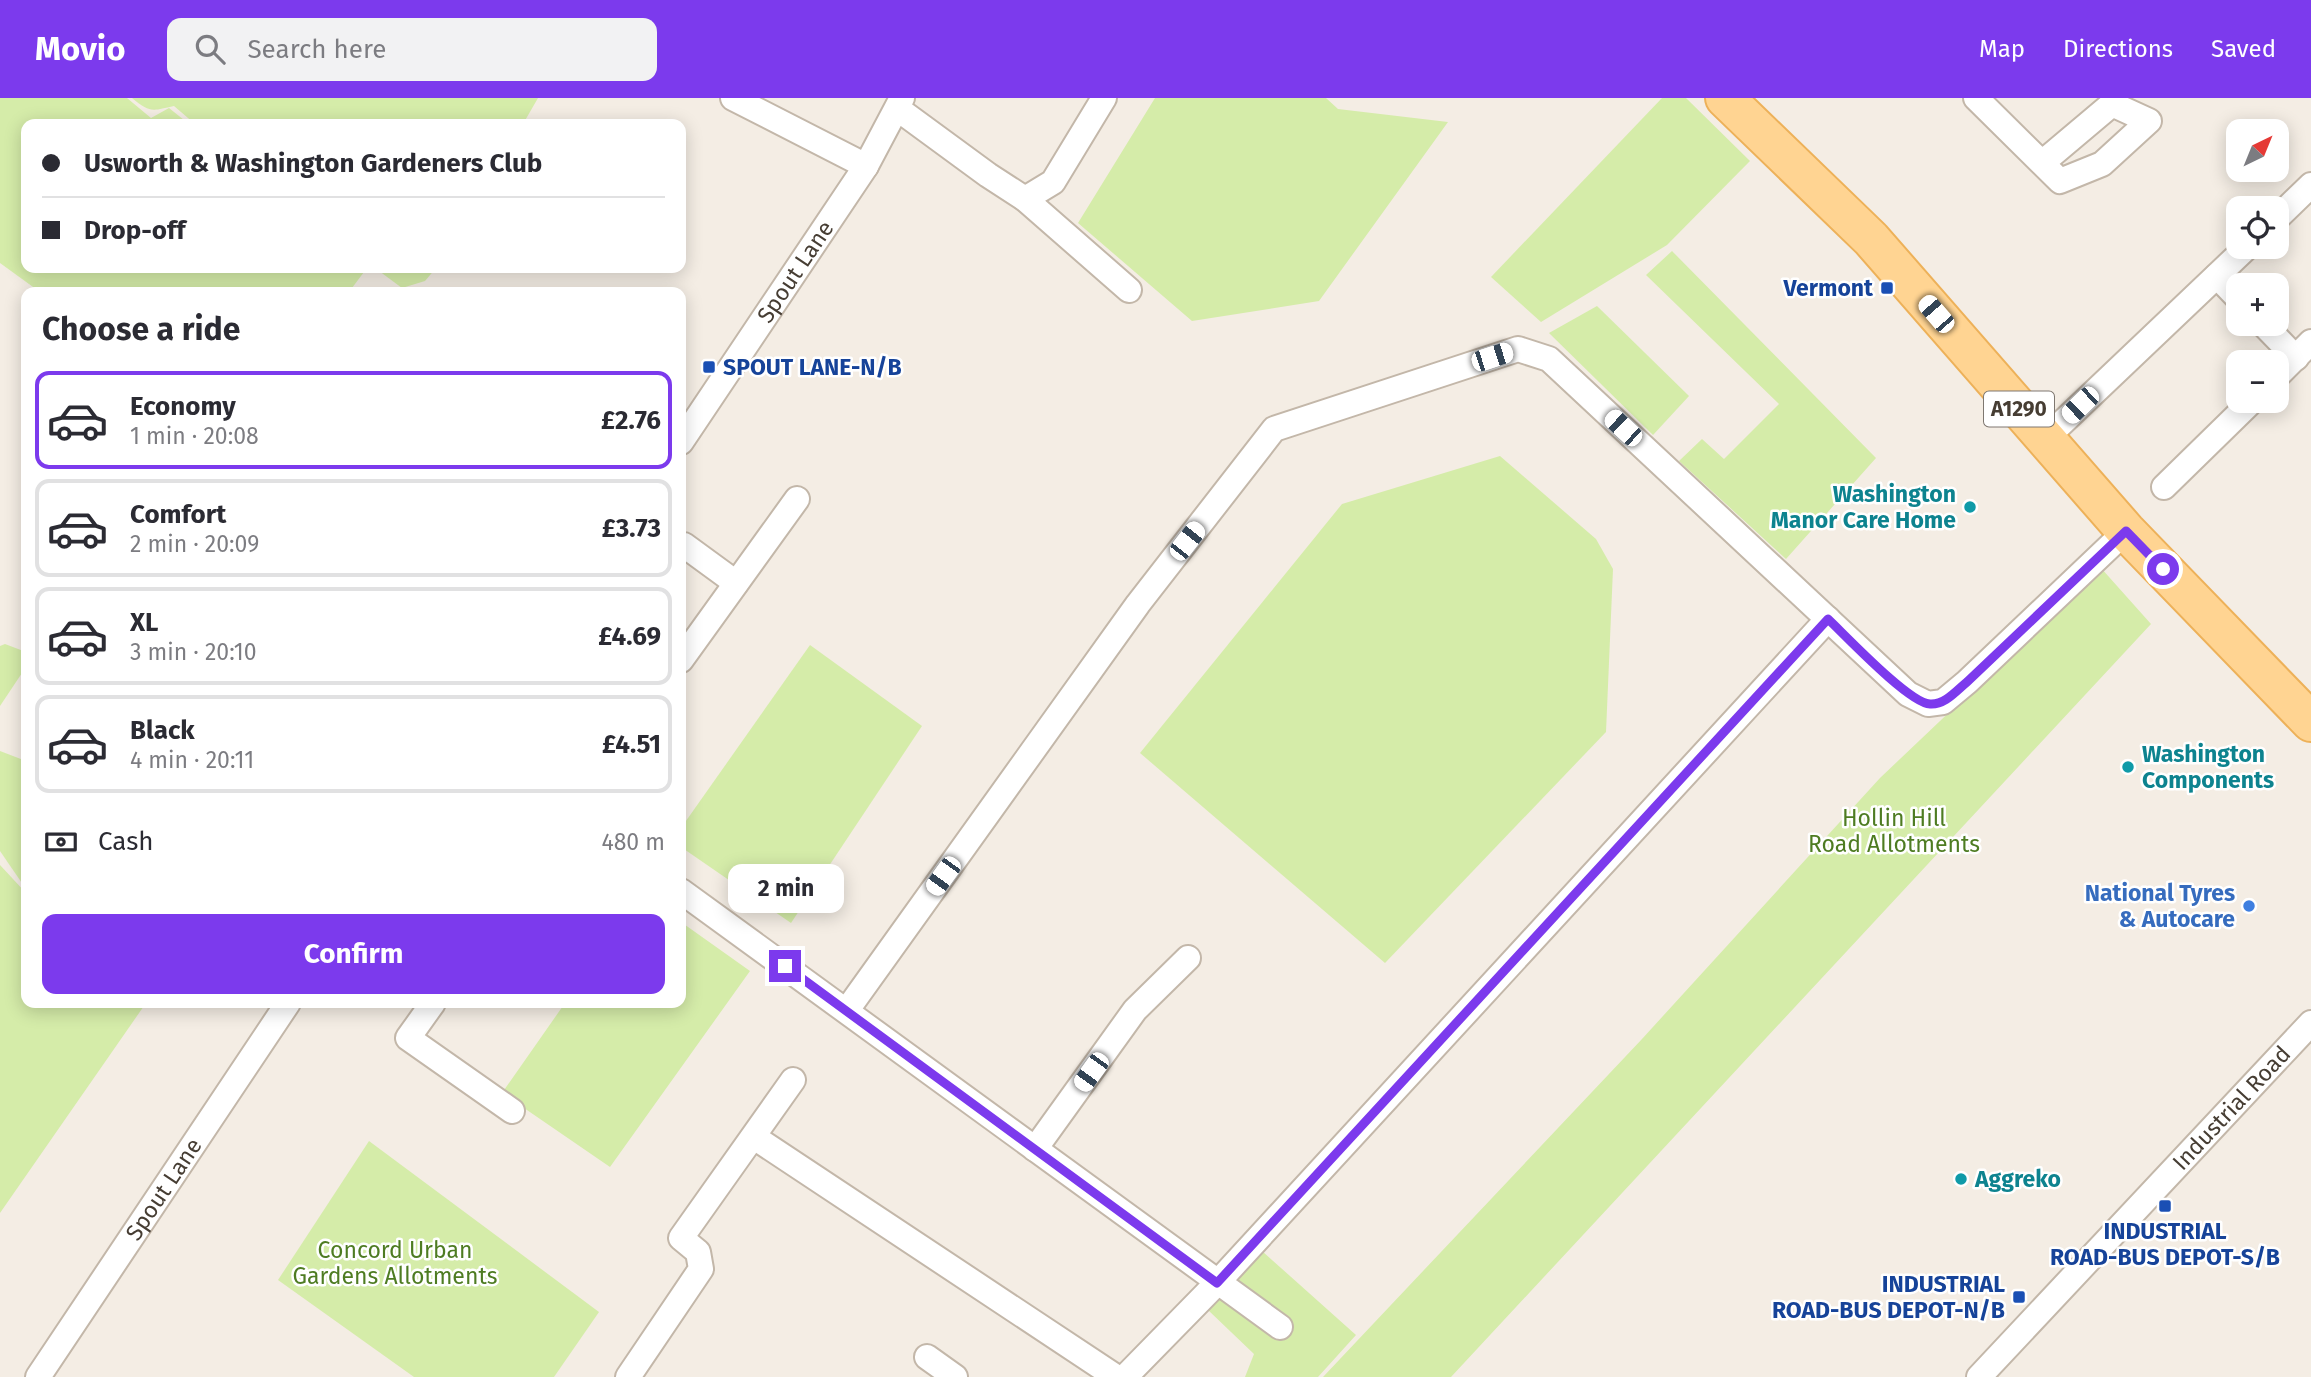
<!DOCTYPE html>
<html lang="en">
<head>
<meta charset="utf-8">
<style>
	body { margin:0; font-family:"Fira Sans",sans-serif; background:#f2f2f3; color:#2b2b33; height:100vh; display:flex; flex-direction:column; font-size:26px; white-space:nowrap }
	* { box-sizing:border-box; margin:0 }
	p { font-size:23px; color:#7c7c81 }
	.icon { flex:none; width:38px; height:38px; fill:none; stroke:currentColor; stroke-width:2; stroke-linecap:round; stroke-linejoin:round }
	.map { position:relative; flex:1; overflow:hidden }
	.sheet { position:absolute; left:21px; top:189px; width:665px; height:721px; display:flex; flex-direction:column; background:#fff; border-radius:14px; box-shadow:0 4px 18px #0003 }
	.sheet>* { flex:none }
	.top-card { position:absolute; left:21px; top:21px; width:665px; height:154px; border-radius:14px; box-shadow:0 4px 18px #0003; display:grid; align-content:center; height:154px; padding:0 21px; background:#fff }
	.needle { width:46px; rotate:43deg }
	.buttons { position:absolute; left:2226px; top:21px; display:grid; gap:14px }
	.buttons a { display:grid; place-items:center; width:63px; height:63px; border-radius:14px; background:#fff; box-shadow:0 4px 18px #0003; font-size:35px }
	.end { position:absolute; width:32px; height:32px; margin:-16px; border:9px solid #7c3aed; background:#fff; box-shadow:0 0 0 4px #fff }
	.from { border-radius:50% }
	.bubble { position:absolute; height:49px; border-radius:14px; background:#fff; box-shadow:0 4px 18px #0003; font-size:23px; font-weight:700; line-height:49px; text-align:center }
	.car { position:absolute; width:21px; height:42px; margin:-21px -10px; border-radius:9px; box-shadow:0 0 5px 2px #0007; background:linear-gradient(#fff 24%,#345 0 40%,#fff 0 76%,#345 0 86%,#fff 0) }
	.top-card b { display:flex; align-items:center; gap:24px; height:66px; font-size:26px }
	.top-card b+b { border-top:2px solid #e1e1e2 }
	.top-card i { width:18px; height:18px; background:#2b2b33 }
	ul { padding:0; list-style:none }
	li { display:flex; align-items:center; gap:21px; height:98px; margin:0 14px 10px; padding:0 7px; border:4px solid #e1e1e2; border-radius:14px }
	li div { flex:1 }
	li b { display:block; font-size:26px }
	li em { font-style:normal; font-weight:700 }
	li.current { border-color:#7c3aed }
	li>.icon { width:63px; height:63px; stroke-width:1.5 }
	h2 { padding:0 21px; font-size:32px; line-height:84px }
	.pay { display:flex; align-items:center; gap:18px; height:77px; padding:0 21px; font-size:26px }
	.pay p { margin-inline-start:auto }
	.primary-button { display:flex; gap:14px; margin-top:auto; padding:14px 21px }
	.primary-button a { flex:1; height:80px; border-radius:14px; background:#7c3aed; color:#fff; font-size:28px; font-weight:700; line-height:80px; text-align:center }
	header { display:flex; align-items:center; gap:42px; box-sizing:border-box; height:98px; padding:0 35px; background:#7c3aed; color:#fff }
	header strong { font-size:33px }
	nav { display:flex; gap:38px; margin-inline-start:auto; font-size:24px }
	.search { width:490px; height:63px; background:#f2f2f3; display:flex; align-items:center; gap:18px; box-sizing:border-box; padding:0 24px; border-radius:14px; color:#7c7c81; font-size:26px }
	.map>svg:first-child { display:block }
	.green { fill:#d5eca9 }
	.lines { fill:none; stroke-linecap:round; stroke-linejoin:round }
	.minor-casing { stroke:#c3b7a9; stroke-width:28 }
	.primary-casing { stroke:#edb159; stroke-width:42 }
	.minor { stroke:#fff; stroke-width:24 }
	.primary { stroke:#ffd492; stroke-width:38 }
	.route { stroke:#7c3aed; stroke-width:9 }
	.transit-dot { fill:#1a4fb4; stroke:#fff; stroke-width:2.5 }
	.culture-dot { fill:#0f9aa8; stroke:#fff; stroke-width:2.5 }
	.shop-dot { fill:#3f7fe0; stroke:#fff; stroke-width:2.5 }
	.labels { text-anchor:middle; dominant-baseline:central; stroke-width:5; stroke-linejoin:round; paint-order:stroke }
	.shield { fill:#fff; stroke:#7e7770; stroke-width:2 }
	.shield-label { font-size:21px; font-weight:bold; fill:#463d33 }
	.street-label { font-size:23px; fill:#463d33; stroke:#fff }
	.transit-label { font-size:23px; font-weight:bold; fill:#164399; stroke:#fff; text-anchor:end }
	.culture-label { font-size:23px; font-weight:bold; fill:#0d838f; stroke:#fff; text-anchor:start }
	.park-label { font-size:23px; fill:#4e7c22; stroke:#fff }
	.shop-label { font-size:23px; font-weight:bold; fill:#366cbe; stroke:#fff; text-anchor:end }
</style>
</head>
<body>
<header>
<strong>Movio</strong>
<div class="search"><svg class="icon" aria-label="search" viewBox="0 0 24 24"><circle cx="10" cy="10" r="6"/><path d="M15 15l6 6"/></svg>Search here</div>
<nav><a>Map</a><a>Directions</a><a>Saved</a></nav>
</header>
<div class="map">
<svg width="2311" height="1279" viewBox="0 0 2311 1279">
	<rect width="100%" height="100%" fill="#f4ede4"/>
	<g class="green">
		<path d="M 0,0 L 127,0 L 151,20 L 169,10 L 189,26 L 26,26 L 26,170 L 367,170 L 349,194 L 40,194 L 0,165 Z"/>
		<path d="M 132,0 L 538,0 L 523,26 L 195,26 L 174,8 C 152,13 150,15 132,0 Z"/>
		<path d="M 1155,0 L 1326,0 L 1338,11 L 1448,24 L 1319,203 L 1192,223 L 1078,125 Z"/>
		<path d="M 1662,0 L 1686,0 L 1750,63 L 1667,147 L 1541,224 L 1491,179 Z"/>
		<path d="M 1672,153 L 1876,360 L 1786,461 L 1679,363 L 1702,341 L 1724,361 L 1779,306 L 1646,177 Z"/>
		<path d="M 375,170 L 436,170 L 425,183 L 402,190 Z"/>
		<path d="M 1597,208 L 1689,298 L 1653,337 L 1549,235 Z"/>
		<path d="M 1500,358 L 1596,441 L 1613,471 L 1606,634 L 1385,865 L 1140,655 L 1342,406 Z"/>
		<path d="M 2101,470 L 2151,526 L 1451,1279 L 1323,1279 L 1642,941 L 1880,680 Z"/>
		<path d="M 5,546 L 26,554 L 26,569 L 0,608 L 0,548 Z"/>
		<path d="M 810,547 L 922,628 L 791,825 L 681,749 L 681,730 Z"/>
		<path d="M 0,653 L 26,663 L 26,791 L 0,753 Z"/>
		<path d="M 0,767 L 26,795 L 26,905 L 146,905 L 0,1115 Z"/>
		<path d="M 681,824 L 750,873 L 610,1069 L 502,995 L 565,905 L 681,905 Z"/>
		<path d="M 369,1043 L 599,1214 L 554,1279 L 414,1279 L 278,1182 Z"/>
		<path d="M 1262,1153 L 1356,1237 L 1318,1279 L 1245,1279 L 1254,1256 L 1208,1212 Z"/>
	</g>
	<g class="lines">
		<g class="minor-casing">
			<g id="minor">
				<path d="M 733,0 L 866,68"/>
				<path d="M 1976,0 L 2060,83 L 2102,66 L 2149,23 L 2112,6 L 2042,65"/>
				<path d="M 898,11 L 988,77 L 1025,101 L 1053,84 L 1104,0"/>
				<path d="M 1025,101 L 1129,192"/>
				<path d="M 2277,120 L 2311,87"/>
				<path d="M 2217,178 L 2238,200"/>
				<path d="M 2263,226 L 2296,260"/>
				<path d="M 2277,278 L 2311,244"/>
				<path d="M 2045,341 L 2247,149"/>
				<path id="s1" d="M 681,344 L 866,68 L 902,0"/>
				<path d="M 2164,389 L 2252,303"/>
				<path d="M 684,447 L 736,485"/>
				<path d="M 681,562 L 797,401"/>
				<path d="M 681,793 L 1280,1229"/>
				<path d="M 433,905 L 408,940 L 512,1013"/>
				<path d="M 847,912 L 1138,506 L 1274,331 L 1518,251 L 1549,261 L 1908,596 L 1928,606 L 1943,604 L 1967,584 L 2126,433"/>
				<path d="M 754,1039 L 1116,1279"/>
				<path d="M 1035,1051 L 1135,912 L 1188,860"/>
				<path d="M 927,1259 L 955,1279"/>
				<path id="s2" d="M 38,1279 L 288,905"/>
				<path d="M 628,1279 L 701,1171 L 698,1154 L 681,1140 L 793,982"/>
				<path d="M 1125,1279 L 1217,1185 L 1828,521"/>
				<path id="s3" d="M 1979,1279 L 2311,925"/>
			</g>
		</g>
		<g class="primary-casing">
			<path id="primary" d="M 1725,0 L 1871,141 L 2126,433 L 2311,624"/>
		</g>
		<use href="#minor" class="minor"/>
		<use href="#primary" class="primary"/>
	</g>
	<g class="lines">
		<path class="route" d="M 785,868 L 1217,1185 L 1828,521 C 1846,538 1909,605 1930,606 C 1945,607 1956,593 1967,584 L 2126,433 L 2163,471"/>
	</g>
	<g class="transit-dot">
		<rect x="1880" y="183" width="14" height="14" rx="3.5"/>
		<rect x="702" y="262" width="14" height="14" rx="3.5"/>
		<rect x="2158" y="1101" width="14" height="14" rx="3.5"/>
		<rect x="2012" y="1192" width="14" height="14" rx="3.5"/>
	</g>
	<g class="culture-dot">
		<circle cx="1970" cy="409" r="7"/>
		<circle cx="2128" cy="669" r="7"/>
		<circle cx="1961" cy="1081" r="7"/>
	</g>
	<circle class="shop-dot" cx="2249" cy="808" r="7"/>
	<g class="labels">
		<rect class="shield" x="1984" y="293.5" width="70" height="35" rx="5"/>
		<g class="shield-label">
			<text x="2019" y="311">A1290</text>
		</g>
		<g class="street-label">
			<text stroke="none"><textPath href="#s1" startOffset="205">Spout Lane</textPath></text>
			<text stroke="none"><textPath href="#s3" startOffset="369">Industrial Road</textPath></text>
			<text stroke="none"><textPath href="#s2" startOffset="226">Spout Lane</textPath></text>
		</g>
		<g class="transit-label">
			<text x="1873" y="190">Vermont</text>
			<text x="723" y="269" text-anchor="start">SPOUT LANE-N/B</text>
			<text x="2165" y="1133" text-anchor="middle">INDUSTRIAL<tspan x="2165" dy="26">ROAD-BUS DEPOT-S/B</tspan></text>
			<text x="2005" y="1186">INDUSTRIAL<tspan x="2005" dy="26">ROAD-BUS DEPOT-N/B</tspan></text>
		</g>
		<g class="culture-label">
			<text x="1956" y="396" text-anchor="end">Washington<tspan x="1956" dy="26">Manor Care Home</tspan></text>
			<text x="2142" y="656">Washington<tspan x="2142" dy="26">Components</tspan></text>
			<text x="1975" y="1081">Aggreko</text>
		</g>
		<g class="park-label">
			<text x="1894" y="720">Hollin Hill<tspan x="1894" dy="26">Road Allotments</tspan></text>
			<text x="395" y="1152">Concord Urban<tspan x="395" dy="26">Gardens Allotments</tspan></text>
		</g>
		<g class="shop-label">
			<text x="2235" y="795">National Tyres<tspan x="2235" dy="26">&amp; Autocare</tspan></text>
		</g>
	</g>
</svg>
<div class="buttons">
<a><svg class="needle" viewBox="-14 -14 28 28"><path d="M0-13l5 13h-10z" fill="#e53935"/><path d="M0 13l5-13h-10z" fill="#7c7c81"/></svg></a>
<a><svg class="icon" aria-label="locate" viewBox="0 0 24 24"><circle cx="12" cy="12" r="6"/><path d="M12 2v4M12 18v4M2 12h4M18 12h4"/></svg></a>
<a>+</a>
<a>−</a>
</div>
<i class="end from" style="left:2163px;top:471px"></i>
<i class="end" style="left:785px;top:868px"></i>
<div class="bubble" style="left:728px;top:766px;width:116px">2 min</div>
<i class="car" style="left:1936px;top:216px;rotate:319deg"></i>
<i class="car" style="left:1492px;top:259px;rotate:72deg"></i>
<i class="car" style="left:2080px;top:307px;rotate:226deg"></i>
<i class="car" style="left:1623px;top:330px;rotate:313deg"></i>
<i class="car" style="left:1187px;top:443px;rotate:38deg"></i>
<i class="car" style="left:943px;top:778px;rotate:216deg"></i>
<i class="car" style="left:1091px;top:974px;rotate:216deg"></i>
<div class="top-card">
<b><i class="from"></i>Usworth &amp; Washington Gardeners Club</b>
<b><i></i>Drop-off</b>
</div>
<section class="sheet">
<h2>Choose a ride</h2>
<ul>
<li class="current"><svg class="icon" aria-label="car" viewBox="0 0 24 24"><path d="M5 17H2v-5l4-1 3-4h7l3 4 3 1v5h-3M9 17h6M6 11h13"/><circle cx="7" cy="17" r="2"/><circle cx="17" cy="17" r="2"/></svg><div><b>Economy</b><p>1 min · 20:08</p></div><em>£2.76</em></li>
<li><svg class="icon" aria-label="car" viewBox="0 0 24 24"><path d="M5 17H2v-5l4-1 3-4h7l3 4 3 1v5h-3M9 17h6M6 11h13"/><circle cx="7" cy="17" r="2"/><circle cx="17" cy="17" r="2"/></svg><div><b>Comfort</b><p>2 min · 20:09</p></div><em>£3.73</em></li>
<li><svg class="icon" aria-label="car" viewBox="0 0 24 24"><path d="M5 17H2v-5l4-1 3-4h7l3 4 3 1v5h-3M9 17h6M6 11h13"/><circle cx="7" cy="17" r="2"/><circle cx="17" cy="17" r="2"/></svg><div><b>XL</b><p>3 min · 20:10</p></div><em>£4.69</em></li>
<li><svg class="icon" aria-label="car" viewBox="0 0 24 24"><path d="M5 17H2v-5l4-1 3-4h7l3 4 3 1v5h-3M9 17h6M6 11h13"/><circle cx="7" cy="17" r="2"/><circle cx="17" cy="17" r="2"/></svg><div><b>Black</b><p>4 min · 20:11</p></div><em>£4.51</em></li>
</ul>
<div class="pay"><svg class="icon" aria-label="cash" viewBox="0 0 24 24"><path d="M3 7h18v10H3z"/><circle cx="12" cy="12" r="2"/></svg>Cash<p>480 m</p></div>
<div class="primary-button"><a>Confirm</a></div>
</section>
</div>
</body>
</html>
